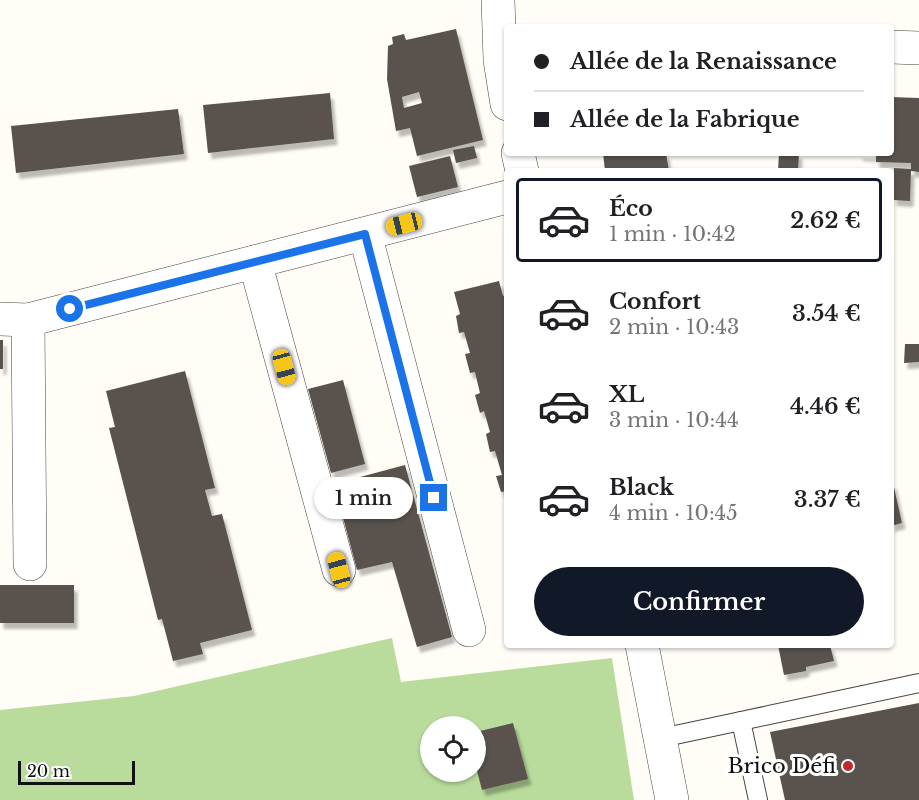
<!DOCTYPE html>
<html lang="fr">
<head>
<meta charset="utf-8">
<style>
	body { margin:0; font-family:"Libre Baskerville",serif; background:#f6f6f6; color:#202124; height:100vh; display:flex; flex-direction:column; font-size:22px; white-space:nowrap }
	* { box-sizing:border-box; margin:0 }
	p { font-size:20px; color:#757577 }
	.icon { flex:none; width:33px; height:33px; fill:none; stroke:currentColor; stroke-width:2; stroke-linecap:round; stroke-linejoin:round }
	.map { position:relative; flex:1; overflow:hidden }
	.drawer { position:absolute; left:504px; top:168px; width:390px; height:480px; display:flex; flex-direction:column; background:#fff; border-radius:6px; box-shadow:0 2px 4px #0004 }
	.drawer>* { flex:none }
	.top-card { position:absolute; left:504px; top:24px; width:390px; height:132px; border-radius:6px; box-shadow:0 2px 4px #0004; display:grid; align-content:center; height:132px; padding:0 30px; background:#fff }
	.tools { position:absolute; left:420px; top:716px; display:grid; gap:12px }
	.tools a { display:grid; place-items:center; width:66px; height:66px; border-radius:50%; background:#fff; box-shadow:0 2px 4px #0004; font-size:30px }
	.scale { position:absolute; left:18px; bottom:15px; width:117px; box-sizing:border-box; padding-left:6px; border:3px solid #111; border-top:0; font-size:16px; line-height:21px; white-space:nowrap; color:#111; -webkit-text-stroke:4px #fff; paint-order:stroke }
	.end { position:absolute; width:27px; height:27px; margin:-14px; border:8px solid #1a73e8; background:#fff; box-shadow:0 0 0 3px #fff }
	.from { border-radius:50% }
	.bubble { position:absolute; height:42px; border-radius:21px; background:#fff; box-shadow:0 2px 4px #0004; font-size:20px; font-weight:600; line-height:42px; text-align:center }
	.car { position:absolute; width:18px; height:36px; margin:-18px -9px; border-radius:8px; box-shadow:0 0 4px 2px #0007; background:linear-gradient(#f5c518 24%,#345 0 40%,#f5c518 0 76%,#345 0 86%,#f5c518 0) }
	.top-card b { display:flex; align-items:center; gap:21px; height:57px; font-size:22px }
	.top-card b+b { border-top:2px solid #e0e0e0 }
	.top-card i { width:15px; height:15px; background:#202124 }
	ul { padding:10px 0 0; list-style:none }
	li { display:flex; align-items:center; gap:18px; height:84px; margin:0 12px 9px; padding:0 18px; border:3px solid transparent; border-radius:6px }
	li div { flex:1 }
	li b { display:block; font-size:22px }
	li em { font-style:normal; font-weight:600 }
	li.selected { border-color:#111827 }
	li>.icon { width:54px; height:54px; stroke-width:1.5 }
	.primary-button { display:flex; gap:12px; margin-top:auto; padding:12px 30px }
	.primary-button a { flex:1; height:69px; border-radius:36px; background:#111827; color:#fff; font-size:24px; font-weight:600; line-height:69px; text-align:center }
	.map>svg:first-child { display:block }
	.forest { fill:#b9dc9c; fill-rule:evenodd }
	.building { fill:#5a524d; fill-rule:evenodd; filter:url(#shadow) }
	.lines { fill:none; stroke-linecap:round; stroke-linejoin:round }
	.service-casing { stroke:#444; stroke-width:20 }
	.minor-casing { stroke:#444; stroke-width:34 }
	.tertiary-casing { stroke:#444; stroke-width:34 }
	.service { stroke:#fff; stroke-width:18 }
	.minor { stroke:#fff; stroke-width:33 }
	.tertiary { stroke:#fff; stroke-width:33 }
	.route { stroke:#1a73e8; stroke-width:8 }
	.poi-dot { fill:#c4262e; stroke:#fff; stroke-width:2 }
	.labels { text-anchor:middle; dominant-baseline:central; stroke-width:6; stroke-linejoin:round; paint-order:stroke }
	.poi-label { font-size:21px; fill:#111; stroke:#fff; text-anchor:end }
</style>
</head>
<body>
<div class="map">
<svg width="919" height="800" viewBox="0 0 919 800">
	<defs>
		<filter id="shadow"><feDropShadow dx="3.5" dy="6" stdDeviation="1.5" flood-color="#0004"/></filter>
	</defs>
	<rect width="100%" height="100%" fill="#fffdf5"/>
	<path class="forest" d="M 392,638 L 401,682 L 612,658 L 634,800 L 0,800 L 0,710 L 134,696 ZM 430,726 L 476,726 L 476,771 L 430,771 Z"/>
	<g class="building">
		<path d="M 456,29 L 483,140 L 417,156 L 410,128 L 396,131 L 387,79 L 388,46 L 393,44 L 392,37 L 404,34 L 406,40 ZM 419,92 L 422,103 L 404,108 L 402,97 Z"/>
		<path d="M 330,93 L 334,139 L 208,153 L 203,105 Z"/>
		<path d="M 891,97 L 919,98 L 919,172 L 911,171 L 910,201 L 893,200 L 894,168 L 911,169 L 911,163 L 876,162 L 876,156 L 859,155 L 859,153 L 891,153 Z"/>
		<path d="M 178,109 L 184,154 L 16,173 L 11,126 Z"/>
		<path d="M 474,146 L 477,158 L 456,163 L 453,150 Z"/>
		<path d="M 603,153 L 666,153 L 669,171 L 605,171 Z"/>
		<path d="M 779,153 L 799,153 L 798,171 L 778,171 Z"/>
		<path d="M 450,156 L 458,187 L 417,197 L 409,166 Z"/>
		<path d="M 499,281 L 503,296 L 507,294 L 507,491 L 501,492 L 496,476 L 502,475 L 495,451 L 490,452 L 486,434 L 490,432 L 484,411 L 480,413 L 475,395 L 480,393 L 475,372 L 470,373 L 465,354 L 470,353 L 464,332 L 459,333 L 456,316 L 460,314 L 454,292 Z"/>
		<rect x="0" y="340" width="3" height="29"/>
		<path d="M 905,344 L 919,344 L 919,362 L 904,363 Z"/>
		<path d="M 185,371 L 215,488 L 205,490 L 212,516 L 222,514 L 252,630 L 200,643 L 203,654 L 173,661 L 162,619 L 158,620 L 109,428 L 115,427 L 106,391 Z"/>
		<path d="M 343,380 L 365,464 L 331,473 L 308,389 Z"/>
		<path d="M 405,465 L 452,637 L 417,647 L 392,562 L 357,570 L 334,484 Z"/>
		<path d="M 891,483 L 893,483 L 902,523 L 891,526 Z"/>
		<rect x="0" y="585" width="74" height="38"/>
		<path d="M 778,645 L 830,645 L 834,661 L 806,667 L 806,671 L 784,675 Z"/>
		<path d="M 919,703 L 919,800 L 785,800 L 770,732 Z"/>
		<path d="M 513,723 L 528,779 L 482,790 L 476,767 L 476,732 Z"/>
	</g>
	<g class="lines">
		<g class="service-casing">
			<g id="service">
				<path d="M 741,721 L 919,683"/>
				<path d="M 661,738 L 741,721 L 758,800"/>
			</g>
		</g>
		<g class="minor-casing">
			<g id="minor">
				<path d="M 891,47 L 919,48"/>
				<path d="M 365,234 L 469,630"/>
				<path d="M 255,262 L 339,570"/>
				<path d="M 0,319 L 28,320 L 507,197"/>
				<path d="M 28,320 L 30,564"/>
			</g>
		</g>
		<g class="tertiary-casing">
			<g id="tertiary">
				<path d="M 498,0 L 500,60 L 507,104"/>
				<path d="M 518,153 L 522,171"/>
				<path d="M 642,645 L 672,800"/>
			</g>
		</g>
		<use href="#service" class="service"/>
		<use href="#minor" class="minor"/>
		<use href="#tertiary" class="tertiary"/>
	</g>
	<g class="lines">
		<path class="route" d="M 70,309 L 365,234 L 434,498"/>
	</g>
	<circle class="poi-dot" cx="848" cy="766" r="6"/>
	<g class="labels">
		<g class="poi-label">
			<text x="836" y="766">Brico Défi</text>
		</g>
	</g>
</svg>
<div class="tools">
<a><svg class="icon" aria-label="locate" viewBox="0 0 24 24"><circle cx="12" cy="12" r="6"/><path d="M12 2v4M12 18v4M2 12h4M18 12h4"/></svg></a>
</div>
<div class="scale">20 m</div>
<i class="end from" style="left:70px;top:309px"></i>
<i class="end" style="left:434px;top:498px"></i>
<div class="bubble" style="left:314px;top:477px;width:99px">1 min</div>
<i class="car" style="left:404px;top:224px;rotate:256deg"></i>
<i class="car" style="left:284px;top:367px;rotate:165deg"></i>
<i class="car" style="left:339px;top:570px;rotate:345deg"></i>
<div class="top-card">
<b><i class="from"></i>Allée de la Renaissance</b>
<b><i></i>Allée de la Fabrique</b>
</div>
<section class="drawer">
<ul>
<li class="selected"><svg class="icon" aria-label="car" viewBox="0 0 24 24"><path d="M5 17H2v-5l4-1 3-4h7l3 4 3 1v5h-3M9 17h6M6 11h13"/><circle cx="7" cy="17" r="2"/><circle cx="17" cy="17" r="2"/></svg><div><b>Éco</b><p>1 min · 10:42</p></div><em>2.62 €</em></li>
<li><svg class="icon" aria-label="car" viewBox="0 0 24 24"><path d="M5 17H2v-5l4-1 3-4h7l3 4 3 1v5h-3M9 17h6M6 11h13"/><circle cx="7" cy="17" r="2"/><circle cx="17" cy="17" r="2"/></svg><div><b>Confort</b><p>2 min · 10:43</p></div><em>3.54 €</em></li>
<li><svg class="icon" aria-label="car" viewBox="0 0 24 24"><path d="M5 17H2v-5l4-1 3-4h7l3 4 3 1v5h-3M9 17h6M6 11h13"/><circle cx="7" cy="17" r="2"/><circle cx="17" cy="17" r="2"/></svg><div><b>XL</b><p>3 min · 10:44</p></div><em>4.46 €</em></li>
<li><svg class="icon" aria-label="car" viewBox="0 0 24 24"><path d="M5 17H2v-5l4-1 3-4h7l3 4 3 1v5h-3M9 17h6M6 11h13"/><circle cx="7" cy="17" r="2"/><circle cx="17" cy="17" r="2"/></svg><div><b>Black</b><p>4 min · 10:45</p></div><em>3.37 €</em></li>
</ul>
<div class="primary-button"><a>Confirmer</a></div>
</section>
</div>
</body>
</html>
